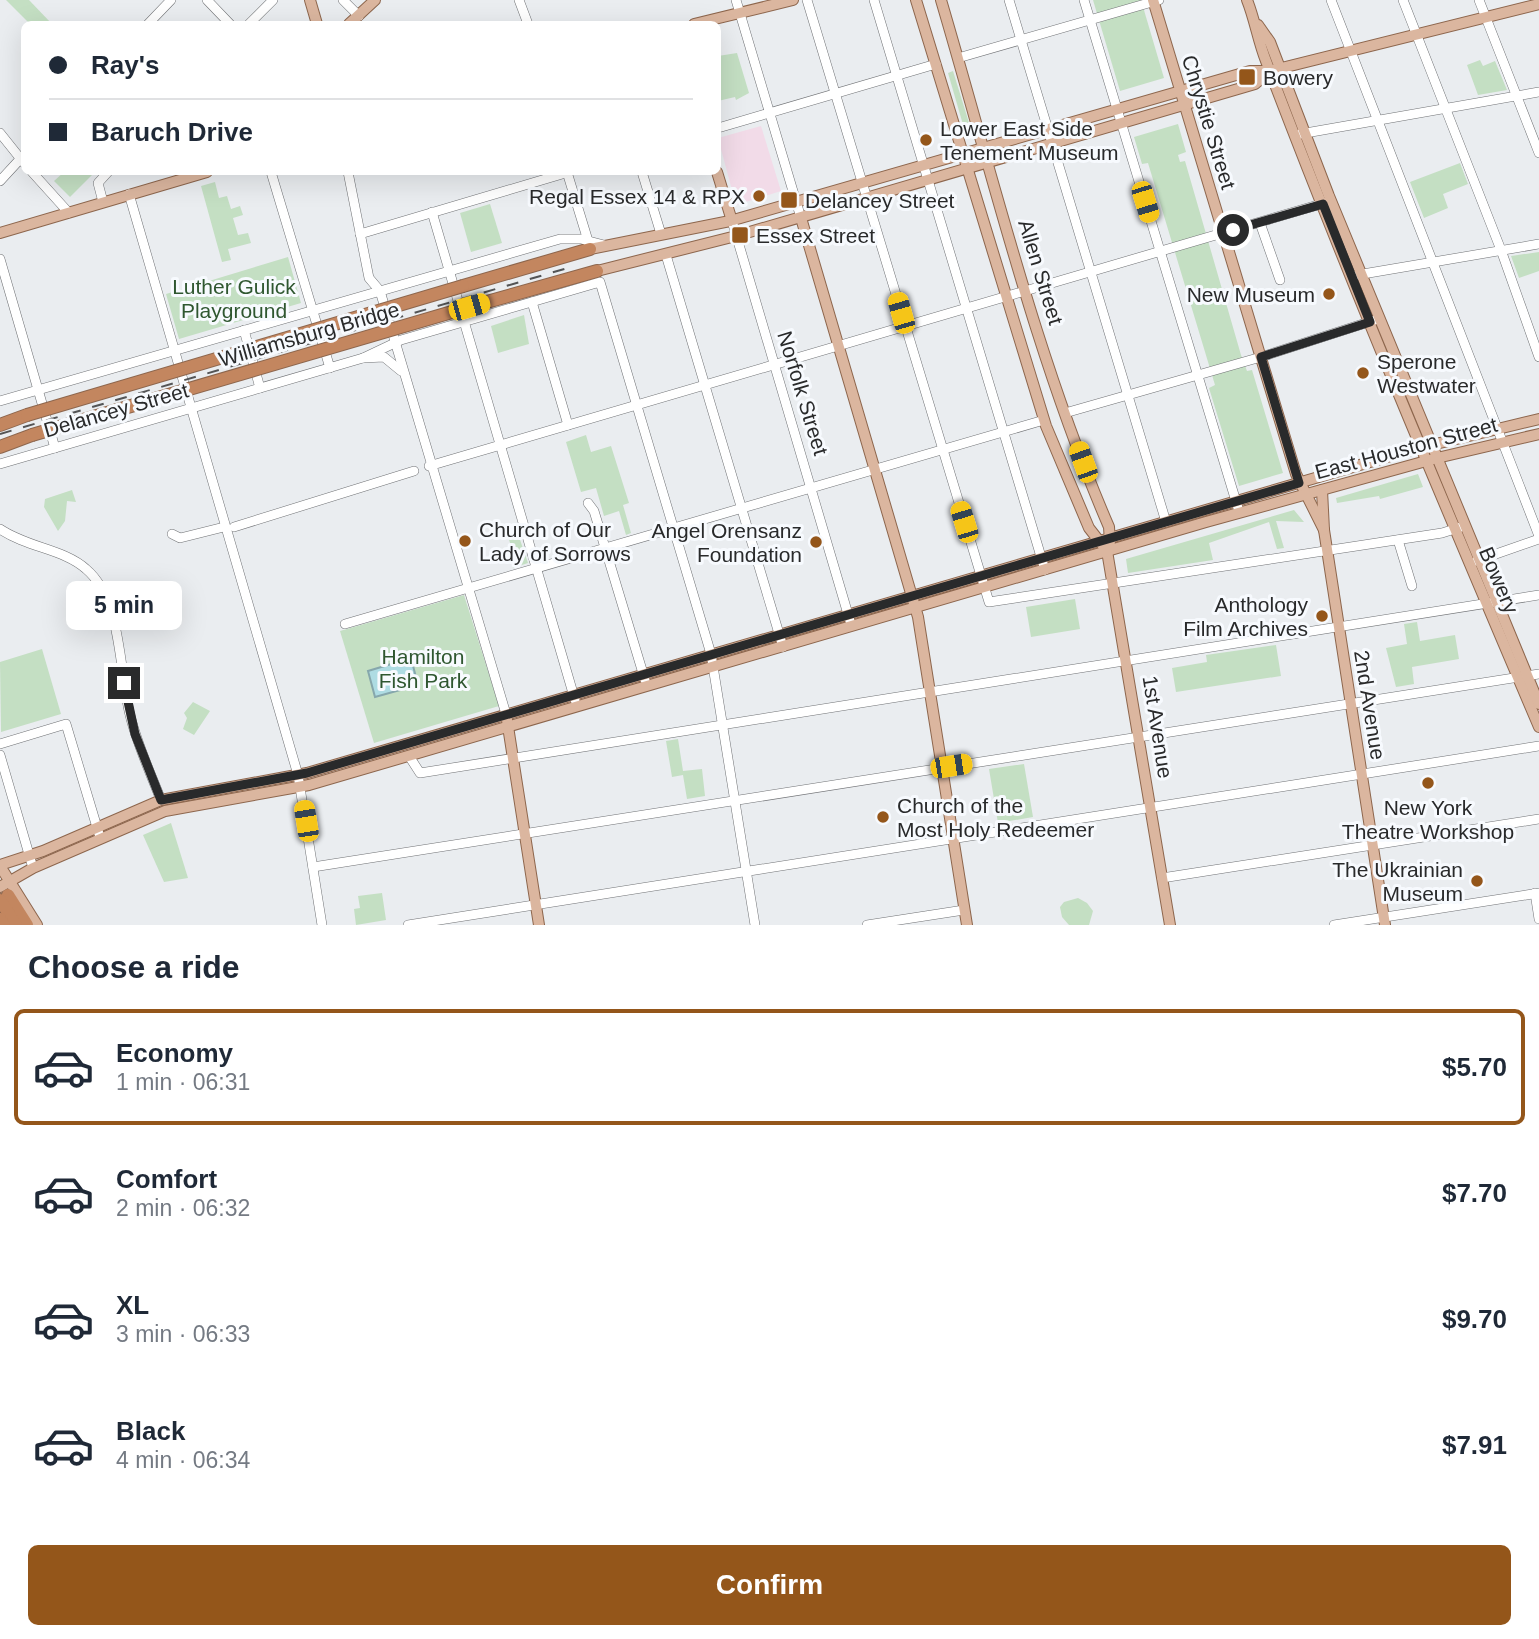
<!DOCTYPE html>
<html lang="en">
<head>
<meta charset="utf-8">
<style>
	body { margin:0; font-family:Arial,sans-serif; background:#f2f2f3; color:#1f2937; height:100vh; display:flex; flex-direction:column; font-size:26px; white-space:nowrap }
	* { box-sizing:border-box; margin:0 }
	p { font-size:23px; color:#747a83 }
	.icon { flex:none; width:38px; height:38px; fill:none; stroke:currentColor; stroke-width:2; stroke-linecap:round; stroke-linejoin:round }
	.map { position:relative; height:925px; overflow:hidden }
	.details { display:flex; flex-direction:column; background:#fff; flex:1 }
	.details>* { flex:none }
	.banner { position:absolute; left:21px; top:21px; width:700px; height:154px; border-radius:10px; box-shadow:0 7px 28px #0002; display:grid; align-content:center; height:154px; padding:0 28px; background:#fff }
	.end { position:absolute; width:32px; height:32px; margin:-16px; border:9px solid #292a2b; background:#fff; box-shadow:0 0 0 4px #fff }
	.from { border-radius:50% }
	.bubble { position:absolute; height:49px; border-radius:10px; background:#fff; box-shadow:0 7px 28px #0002; font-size:23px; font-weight:700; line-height:49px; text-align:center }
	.car { position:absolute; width:21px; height:42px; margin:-21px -10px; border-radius:9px; box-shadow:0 0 5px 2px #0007; background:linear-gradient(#f5c518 24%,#345 0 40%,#f5c518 0 76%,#345 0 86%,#f5c518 0) }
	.banner b { display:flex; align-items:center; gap:24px; height:66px; font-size:26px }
	.banner b+b { border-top:2px solid #e0e1e3 }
	.banner i { width:18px; height:18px; background:#1f2937 }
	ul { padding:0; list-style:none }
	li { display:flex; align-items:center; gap:21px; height:116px; margin:0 14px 10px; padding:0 14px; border:4px solid transparent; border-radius:10px }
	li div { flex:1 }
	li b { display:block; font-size:26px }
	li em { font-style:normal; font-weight:700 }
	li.active { border-color:#94561a }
	li>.icon { width:63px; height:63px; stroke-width:1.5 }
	h2 { padding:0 28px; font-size:32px; line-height:84px }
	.cta { display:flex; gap:14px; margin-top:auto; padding:14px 28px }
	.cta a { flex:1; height:80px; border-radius:10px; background:#94561a; color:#fff; font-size:28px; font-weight:700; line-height:80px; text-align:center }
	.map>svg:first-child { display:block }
	.commercial { fill:#f2dbe8 }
	.green { fill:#c4dfc3 }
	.water { fill:#aedce3; stroke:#86a7ac; stroke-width:2 }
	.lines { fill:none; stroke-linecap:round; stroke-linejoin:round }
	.minor-casing { stroke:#707275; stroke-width:10 }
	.major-casing { stroke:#8d664d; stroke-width:12 }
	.highway-casing { stroke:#8d664d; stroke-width:14 }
	.minor { stroke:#fff; stroke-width:9 }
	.major { stroke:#dbb69f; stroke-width:10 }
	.highway { stroke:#c3865f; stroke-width:12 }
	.rail { stroke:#535455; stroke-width:2; stroke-dasharray:12 12; stroke-linecap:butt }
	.highway-bridge-casing { stroke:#8d664d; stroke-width:14; stroke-linecap:butt }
	.highway-bridge { stroke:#c3865f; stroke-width:12 }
	.route { stroke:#292a2b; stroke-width:9 }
	.poi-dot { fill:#94561a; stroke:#f7fafe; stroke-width:2.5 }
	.labels { text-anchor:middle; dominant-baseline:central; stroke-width:6; stroke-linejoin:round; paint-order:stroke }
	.poi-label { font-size:21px; fill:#292a2b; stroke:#f7fafe; text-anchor:start }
	.street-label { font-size:21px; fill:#292a2b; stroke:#f7fafe }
	.park-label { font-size:21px; fill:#2f5730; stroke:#f7fafe }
</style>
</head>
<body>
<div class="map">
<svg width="1539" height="925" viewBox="0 0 1539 925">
	<rect width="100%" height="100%" fill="#eaedf0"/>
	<path class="commercial" d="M 761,126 L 781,191 L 736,205 L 718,138 Z"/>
	<g class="green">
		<path d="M 6,0 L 29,0 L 52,24 L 30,24 Z"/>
		<path d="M 1093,0 L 1141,0 L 1164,78 L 1120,91 Z"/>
		<path d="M 737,53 L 749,93 L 736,100 L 735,97 L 718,101 L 718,104 L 718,56 Z"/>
		<path d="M 1480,60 L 1483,66 L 1495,61 L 1507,90 L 1478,95 L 1467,65 Z"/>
		<path d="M 953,71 L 970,126 L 971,134 L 966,135 L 948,73 Z"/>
		<path d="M 1178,124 L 1186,152 L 1178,155 L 1180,162 L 1185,161 L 1241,355 L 1247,371 L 1252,370 L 1283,473 L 1239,486 L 1209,388 L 1215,385 L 1148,163 L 1142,164 L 1134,137 Z"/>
		<path d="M 1460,163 L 1468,184 L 1443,194 L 1448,208 L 1424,218 L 1410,182 Z"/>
		<path d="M 64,172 L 95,172 L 70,197 L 54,181 Z"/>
		<path d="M 215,182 L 219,198 L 227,196 L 231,209 L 240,206 L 243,215 L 233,218 L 238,235 L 248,233 L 251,243 L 228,249 L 231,260 L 222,262 L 201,186 Z"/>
		<path d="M 490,204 L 502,243 L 471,252 L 460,213 Z"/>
		<path d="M 1539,252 L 1539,271 L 1519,278 L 1511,256 Z"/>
		<path d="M 288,257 L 301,303 L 179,339 L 166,294 Z"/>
		<path d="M 524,315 L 529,344 L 498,353 L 491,326 Z"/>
		<path d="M 586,435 L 591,452 L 611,446 L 629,503 L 623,505 L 631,533 L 626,535 L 619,511 L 604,516 L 596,488 L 581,492 L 566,442 Z"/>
		<path d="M 1418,474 L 1423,487 L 1380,499 L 1379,496 L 1337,503 L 1336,498 Z"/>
		<path d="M 72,490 L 76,502 L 67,501 L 65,521 L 58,531 L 44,507 L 45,499 Z"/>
		<path d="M 1294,510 L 1304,522 L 1276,521 L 1284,548 L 1277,549 L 1269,522 L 1209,543 L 1213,560 L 1128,573 L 1126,559 Z"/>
		<path d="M 516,528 L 528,563 L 513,568 L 507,548 L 511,546 L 506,530 Z"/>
		<path d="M 464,595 L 499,706 L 374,743 L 340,631 Z"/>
		<path d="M 1075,599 L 1080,629 L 1031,637 L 1026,607 Z"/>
		<path d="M 1417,622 L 1420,641 L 1455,635 L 1459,659 L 1412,667 L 1414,684 L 1396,687 L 1386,648 L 1407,644 L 1404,624 Z"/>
		<path d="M 1276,645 L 1281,676 L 1176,692 L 1172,668 L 1207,662 L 1206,655 Z"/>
		<path d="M 42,649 L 61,714 L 1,732 L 0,662 Z"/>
		<path d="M 193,702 L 210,711 L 194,735 L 183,729 L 187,718 L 184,713 Z"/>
		<path d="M 678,739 L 683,771 L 702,769 L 705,796 L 687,799 L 683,775 L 672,777 L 666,741 Z"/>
		<path d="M 1024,764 L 1033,817 L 998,823 L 989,769 Z"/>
		<path d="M 171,823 L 188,878 L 164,882 L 143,835 Z"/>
		<path d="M 382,893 L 386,920 L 356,925 L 354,909 L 360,908 L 358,896 Z"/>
		<path d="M 1078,898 L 1087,903 L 1093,911 L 1089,925 L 1069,925 L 1062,917 L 1060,907 L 1064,902 Z"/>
	</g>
	<path class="water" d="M 411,658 L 418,685 L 375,697 L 368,671 Z"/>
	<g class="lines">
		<g class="minor-casing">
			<g id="minor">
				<path d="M 207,0 L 230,24"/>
				<path d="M 343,0 L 359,16"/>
				<path d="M 519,0 L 528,24"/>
				<path d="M 736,0 L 801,218"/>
				<path d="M 807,0 L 989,602 L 1442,533 L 1461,527"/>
				<path d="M 874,0 L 1045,570"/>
				<path d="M 1009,0 L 1166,522"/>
				<path d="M 1084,0 L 1238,508"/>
				<path d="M 1331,0 L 1539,536"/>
				<path d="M 1403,0 L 1501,250 L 1539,357"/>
				<path d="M 1479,0 L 1539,153"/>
				<path d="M 148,24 L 171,0"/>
				<path d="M 249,24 L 273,0"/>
				<path d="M 958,58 L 1159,0"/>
				<path d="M 718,128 L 936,64"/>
				<path d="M 0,133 L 24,163"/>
				<path d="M 1300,134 L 1539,92"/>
				<path d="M 32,172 L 69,213"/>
				<path d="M 271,172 L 330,368"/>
				<path d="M 348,172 L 369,278 L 380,291 L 506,714"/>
				<path d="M 567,172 L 589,244"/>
				<path d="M 642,172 L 661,234"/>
				<path d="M 0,181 L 23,156"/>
				<path d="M 129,194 L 298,775 L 322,925"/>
				<path d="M 103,202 L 98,183 L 108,172"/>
				<path d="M 432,212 L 575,700"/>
				<path d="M 732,221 L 850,621"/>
				<path d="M 1260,223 L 1280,280"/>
				<path d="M 360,234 L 569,172"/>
				<path d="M 666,255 L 783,647"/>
				<path d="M 0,259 L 55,448"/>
				<path d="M 1357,275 L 1539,244"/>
				<path d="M 532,302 L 568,425"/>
				<path d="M 244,330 L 260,388"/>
				<path d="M 363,358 L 401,340 L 600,282 L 711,654 L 755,925"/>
				<path d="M 0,401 L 560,239 L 581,239 L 604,245"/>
				<path d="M 1065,413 L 1261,357 L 1375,320"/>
				<path d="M 0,464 L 363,358 L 384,357 L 401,371"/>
				<path d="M 429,466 L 1328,202"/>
				<path d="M 588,503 L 594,511 L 645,680"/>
				<path d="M 234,527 L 414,471"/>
				<path d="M 0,529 C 28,548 64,549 86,569 C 122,599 119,671 130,715 C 137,744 150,772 161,800"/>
				<path d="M 172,534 L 180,538 L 224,527"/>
				<path d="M 1398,540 L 1412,586"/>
				<path d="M 1476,561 L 1539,539"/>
				<path d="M 345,624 L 1044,420"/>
				<path d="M 0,744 L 66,724 L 99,834"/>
				<path d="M 0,755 L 33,868"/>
				<path d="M 409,756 L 420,773 L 1539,595"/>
				<path d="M 313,867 L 1539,674"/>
				<path d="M 1162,878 L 1539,819"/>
				<path d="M 1535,893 L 1539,919"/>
				<path d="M 408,925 L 1539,746"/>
				<path d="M 867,925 L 964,910"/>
				<path d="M 1334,925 L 1539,893"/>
			</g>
		</g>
		<g class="major-casing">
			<g id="major">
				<path d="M 310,0 L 317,24"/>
				<path d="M 916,0 L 1046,426 L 1089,528 L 1107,551 L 1170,925"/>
				<path d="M 941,0 C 993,176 1036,358 1109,527 L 1110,542"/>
				<path d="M 1153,0 L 1296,474 L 1324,530 L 1385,925"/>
				<path d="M 1247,0 C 1255,20 1258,41 1266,61 C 1351,285 1445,506 1539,727"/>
				<path d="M 349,24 L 375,0"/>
				<path d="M 694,24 L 793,0"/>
				<path d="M 1258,25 L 1270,42 L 1329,196 L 1539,704"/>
				<path d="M 717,172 L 732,221"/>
				<path d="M 801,218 L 918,617 L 967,925"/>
				<path d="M 0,233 L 207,172"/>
				<path d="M 590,249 L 730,221 L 1250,71 L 1270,71 L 1539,4"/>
				<path d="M 597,271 L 736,236 L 1255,84 L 1270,71"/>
				<path d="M 1322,490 L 1324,530"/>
				<path d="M 507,720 L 539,925"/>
				<path d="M 0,865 L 43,851 L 161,800 L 307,773 L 1411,450 L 1539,419"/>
				<path d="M 0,866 L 37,925"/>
				<path d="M 0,887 L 33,868 L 165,811 L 309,785 L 1206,522 L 1437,458 L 1539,434"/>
			</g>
		</g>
		<g class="highway-casing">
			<g id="highway">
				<path d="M 463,286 L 590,249"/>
				<path d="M 469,307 L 597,271"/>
				<path d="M 0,425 L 27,415"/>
				<path d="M 0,447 L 32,435"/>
				<path d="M 8,895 L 27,925"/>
				<path d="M 0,900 L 16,925"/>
				<path d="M 0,919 L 4,925"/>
			</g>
		</g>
		<use href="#minor" class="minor"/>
		<use href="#major" class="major"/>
		<use href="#highway" class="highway"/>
		<path class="rail" d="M 0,434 L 571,267"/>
		<g class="highway-bridge-casing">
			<g id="highway-bridge">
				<path d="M 27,415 L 463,286"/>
				<path d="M 32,435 L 469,307"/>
			</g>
		</g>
		<use href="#highway-bridge" class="highway-bridge"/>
	</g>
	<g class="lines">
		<path class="route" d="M 124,683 L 135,734 L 161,800 L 307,773 L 1299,483 L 1261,357 L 1370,322 L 1323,204 L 1233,230"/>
	</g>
	<g class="poi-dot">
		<rect x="1238" y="68" width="18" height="18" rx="3.5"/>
		<circle cx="926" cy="140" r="7"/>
		<circle cx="759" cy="196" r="7"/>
		<rect x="780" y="191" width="18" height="18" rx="3.5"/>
		<rect x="731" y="226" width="18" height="18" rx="3.5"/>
		<circle cx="1329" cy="294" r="7"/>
		<circle cx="1363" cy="373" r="7"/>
		<circle cx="465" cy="541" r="7"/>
		<circle cx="816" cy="542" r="7"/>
		<circle cx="1322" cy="616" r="7"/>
		<circle cx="1428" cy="783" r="7"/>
		<circle cx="883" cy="817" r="7"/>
		<circle cx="1477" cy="881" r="7"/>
	</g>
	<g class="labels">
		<g class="poi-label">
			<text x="1263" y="77">Bowery</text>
			<text x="940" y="128">Lower East Side<tspan x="940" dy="24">Tenement Museum</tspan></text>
			<text x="745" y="196" text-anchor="end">Regal Essex 14 &amp; RPX</text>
			<text x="805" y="200">Delancey Street</text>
			<text x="756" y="235">Essex Street</text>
			<text x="1315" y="294" text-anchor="end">New Museum</text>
			<text x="1377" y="361">Sperone<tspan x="1377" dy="24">Westwater</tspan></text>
			<text x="479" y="529">Church of Our<tspan x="479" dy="24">Lady of Sorrows</tspan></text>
			<text x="802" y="530" text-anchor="end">Angel Orensanz<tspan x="802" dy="24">Foundation</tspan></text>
			<text x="1308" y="604" text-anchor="end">Anthology<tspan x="1308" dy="24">Film Archives</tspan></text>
			<text x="897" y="805">Church of the<tspan x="897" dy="24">Most Holy Redeemer</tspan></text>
			<text x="1428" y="807" text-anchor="middle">New York<tspan x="1428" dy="24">Theatre Workshop</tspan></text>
			<text x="1463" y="869" text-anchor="end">The Ukrainian<tspan x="1463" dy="24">Museum</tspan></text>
		</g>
		<g class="street-label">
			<text transform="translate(1209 122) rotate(73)">Chrystie Street</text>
			<text transform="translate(1041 272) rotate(73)">Allen Street</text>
			<text transform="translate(309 334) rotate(-16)">Williamsburg Bridge</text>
			<text transform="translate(803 393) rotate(73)">Norfolk Street</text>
			<text transform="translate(116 410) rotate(-16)">Delancey Street</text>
			<text transform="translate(1406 448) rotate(-15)">East Houston Street</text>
			<text transform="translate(1499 580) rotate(67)">Bowery</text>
			<text transform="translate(1370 705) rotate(81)">2nd Avenue</text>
			<text transform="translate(1158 727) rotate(81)">1st Avenue</text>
		</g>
		<g class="park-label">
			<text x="234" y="286">Luther Gulick<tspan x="234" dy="24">Playground</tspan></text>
			<text x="423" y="656">Hamilton<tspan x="423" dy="24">Fish Park</tspan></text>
		</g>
	</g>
</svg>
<i class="end from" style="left:1233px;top:230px"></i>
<i class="end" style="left:124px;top:683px"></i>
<div class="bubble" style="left:66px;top:581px;width:116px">5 min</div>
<i class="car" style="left:1145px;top:202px;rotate:163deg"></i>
<i class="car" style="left:469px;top:307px;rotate:74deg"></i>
<i class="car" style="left:901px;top:313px;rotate:344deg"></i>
<i class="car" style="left:1083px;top:462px;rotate:340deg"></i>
<i class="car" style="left:964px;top:522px;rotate:343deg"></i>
<i class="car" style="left:951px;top:766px;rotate:81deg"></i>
<i class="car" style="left:306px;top:821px;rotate:351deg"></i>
<div class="banner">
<b><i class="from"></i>Ray's</b>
<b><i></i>Baruch Drive</b>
</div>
</div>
<section class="details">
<h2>Choose a ride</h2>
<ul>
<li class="active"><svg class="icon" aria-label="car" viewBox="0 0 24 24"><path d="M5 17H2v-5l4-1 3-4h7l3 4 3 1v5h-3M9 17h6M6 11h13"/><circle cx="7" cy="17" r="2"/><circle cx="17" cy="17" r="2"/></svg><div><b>Economy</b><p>1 min · 06:31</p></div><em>$5.70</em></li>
<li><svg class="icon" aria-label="car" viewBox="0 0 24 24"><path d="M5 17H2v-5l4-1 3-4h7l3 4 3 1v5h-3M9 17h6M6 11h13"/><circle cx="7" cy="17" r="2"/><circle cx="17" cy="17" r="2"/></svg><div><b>Comfort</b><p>2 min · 06:32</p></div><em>$7.70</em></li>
<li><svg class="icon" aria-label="car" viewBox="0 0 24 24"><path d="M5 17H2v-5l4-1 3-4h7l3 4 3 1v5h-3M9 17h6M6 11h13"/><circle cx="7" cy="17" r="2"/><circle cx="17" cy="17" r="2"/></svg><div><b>XL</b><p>3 min · 06:33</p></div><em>$9.70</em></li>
<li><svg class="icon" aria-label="car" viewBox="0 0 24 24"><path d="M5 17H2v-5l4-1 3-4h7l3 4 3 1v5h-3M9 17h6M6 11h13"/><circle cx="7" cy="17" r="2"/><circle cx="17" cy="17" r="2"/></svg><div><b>Black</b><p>4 min · 06:34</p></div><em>$7.91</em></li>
</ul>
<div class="cta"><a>Confirm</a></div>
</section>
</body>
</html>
